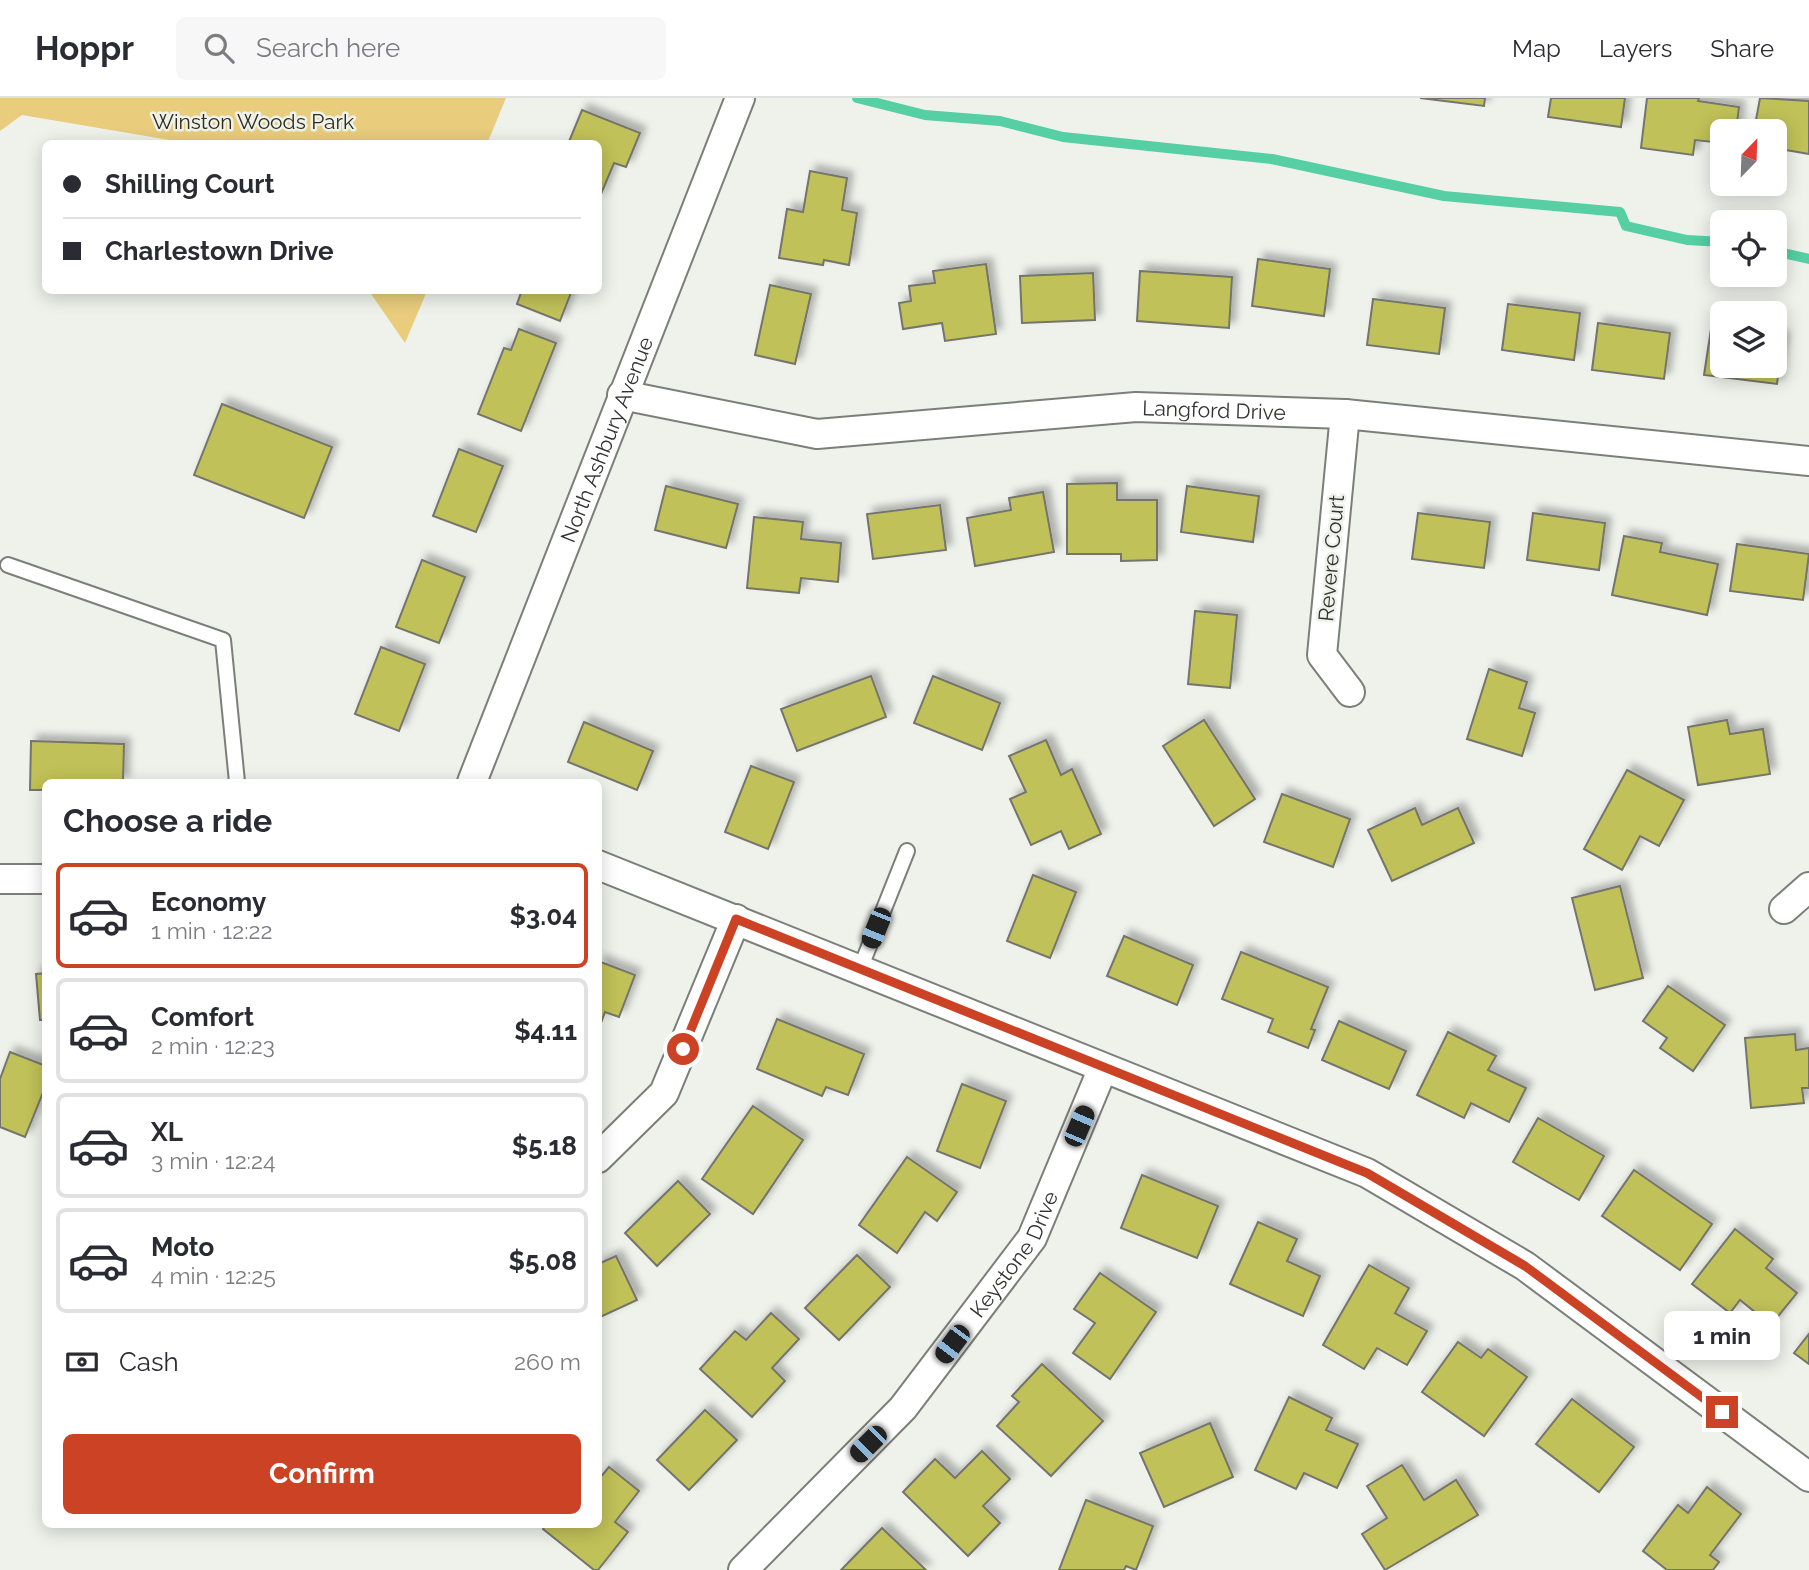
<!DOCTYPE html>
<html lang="en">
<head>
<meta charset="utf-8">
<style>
	body { margin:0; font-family:Raleway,sans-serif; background:#f7f7f7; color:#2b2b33; height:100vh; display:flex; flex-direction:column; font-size:26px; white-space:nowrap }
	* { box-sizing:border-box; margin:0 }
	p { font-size:23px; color:#7c7c81 }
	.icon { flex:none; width:38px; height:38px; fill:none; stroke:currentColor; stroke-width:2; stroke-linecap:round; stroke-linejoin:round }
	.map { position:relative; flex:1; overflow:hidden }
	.details { position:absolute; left:42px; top:681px; width:560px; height:749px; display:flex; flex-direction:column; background:#fff; border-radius:10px; box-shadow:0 4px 18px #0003 }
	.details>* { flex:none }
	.top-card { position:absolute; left:42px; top:42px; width:560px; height:154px; border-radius:10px; box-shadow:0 4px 18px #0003; display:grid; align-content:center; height:154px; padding:0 21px; background:#fff }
	.needle { width:46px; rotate:23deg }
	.controls { position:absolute; left:1710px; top:21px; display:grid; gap:14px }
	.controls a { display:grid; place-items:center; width:77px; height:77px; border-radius:10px; background:#fff; box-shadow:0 4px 18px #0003; font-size:35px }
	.end { position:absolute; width:32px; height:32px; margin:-16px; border:9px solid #cc4224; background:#fff; box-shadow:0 0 0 4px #fff }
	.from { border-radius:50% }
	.bubble { position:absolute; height:49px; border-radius:10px; background:#fff; box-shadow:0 4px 18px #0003; font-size:23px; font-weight:700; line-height:49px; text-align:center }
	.car { position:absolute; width:21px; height:42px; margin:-21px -10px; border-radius:9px; box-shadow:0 0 5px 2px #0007; background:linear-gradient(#222 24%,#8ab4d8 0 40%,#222 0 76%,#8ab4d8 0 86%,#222 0) }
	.top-card b { display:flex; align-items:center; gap:24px; height:66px; font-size:26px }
	.top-card b+b { border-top:2px solid #e1e1e2 }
	.top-card i { width:18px; height:18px; background:#2b2b33 }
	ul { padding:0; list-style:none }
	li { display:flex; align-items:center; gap:21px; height:105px; margin:0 14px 10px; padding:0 7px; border:4px solid #e1e1e2; border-radius:10px }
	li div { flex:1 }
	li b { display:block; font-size:26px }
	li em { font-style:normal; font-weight:700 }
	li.selected { border-color:#cc4224 }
	li>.icon { width:63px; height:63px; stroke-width:1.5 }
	h2 { padding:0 21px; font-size:32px; line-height:84px }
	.pay { display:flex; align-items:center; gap:18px; height:77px; padding:0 21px; font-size:26px }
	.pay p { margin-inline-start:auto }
	.cta { display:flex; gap:14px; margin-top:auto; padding:14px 21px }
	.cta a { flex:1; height:80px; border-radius:10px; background:#cc4224; color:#fff; font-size:28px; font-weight:700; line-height:80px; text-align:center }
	header { display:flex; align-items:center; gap:42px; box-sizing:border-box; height:98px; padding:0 35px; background:#fff; border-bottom:2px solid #e1e1e2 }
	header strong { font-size:33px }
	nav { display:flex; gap:38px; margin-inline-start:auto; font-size:24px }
	.search { width:490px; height:63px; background:#f7f7f7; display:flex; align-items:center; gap:18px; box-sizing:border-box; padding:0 24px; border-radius:10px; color:#7c7c81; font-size:26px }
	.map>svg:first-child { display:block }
	.green { fill:#e9cd7d }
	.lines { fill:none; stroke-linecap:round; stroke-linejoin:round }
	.stream { stroke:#55cfa3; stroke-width:10 }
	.building { fill:#c0c158; stroke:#74746e; stroke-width:2; filter:url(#shadow) }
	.service-casing { stroke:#7c7f79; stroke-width:18 }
	.minor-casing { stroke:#7c7f79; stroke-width:32 }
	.service { stroke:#fff; stroke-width:14 }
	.minor { stroke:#fff; stroke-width:28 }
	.route { stroke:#cc4224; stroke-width:9 }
	.labels { text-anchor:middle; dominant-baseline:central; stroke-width:5; stroke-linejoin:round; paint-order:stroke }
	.park-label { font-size:21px; fill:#312b19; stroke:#eef2eb }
	.street-label { font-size:21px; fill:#323330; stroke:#eef2eb }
</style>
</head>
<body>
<header>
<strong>Hoppr</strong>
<div class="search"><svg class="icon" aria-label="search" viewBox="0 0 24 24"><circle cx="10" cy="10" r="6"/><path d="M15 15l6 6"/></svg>Search here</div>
<nav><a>Map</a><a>Layers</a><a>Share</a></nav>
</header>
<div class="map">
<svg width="1809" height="1472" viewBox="0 0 1809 1472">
	<defs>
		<filter id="shadow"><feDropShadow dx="6" dy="-6" stdDeviation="3.5" flood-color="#0004"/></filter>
	</defs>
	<rect width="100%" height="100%" fill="#eef2eb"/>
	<g class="green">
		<path d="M 0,0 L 506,0 L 487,46 L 187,45 L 22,17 L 0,33 Z"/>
		<path d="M 369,193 L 427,193 L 405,245 Z"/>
	</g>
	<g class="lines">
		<g class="stream">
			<path d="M 857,0 L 925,17 L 1000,23 L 1063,39 L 1272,61 L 1444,98 L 1620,114 L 1626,128 L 1687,142 L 1722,144"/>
			<path d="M 1774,153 L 1809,161"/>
		</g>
	</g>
	<g class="building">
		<path d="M 1420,0 L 1485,0 L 1484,8 Z"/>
		<path d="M 1551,0 L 1625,0 L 1621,29 L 1548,19 Z"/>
		<path d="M 1647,0 L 1699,0 L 1698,3 L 1739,9 L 1736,33 L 1722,33 L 1722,45 L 1695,42 L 1693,57 L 1641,50 Z"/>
		<path d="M 1760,0 L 1809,3 L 1809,56 L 1774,50 L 1774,33 L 1754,33 Z"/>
		<path d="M 582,12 L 640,35 L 626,69 L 614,65 L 598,103 L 598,46 L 568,46 Z"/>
		<path d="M 810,73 L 847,80 L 842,112 L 857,115 L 849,167 L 824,162 L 823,167 L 779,160 L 787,111 L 803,114 Z"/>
		<path d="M 1258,161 L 1330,171 L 1324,218 L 1252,208 Z"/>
		<path d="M 986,166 L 996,236 L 945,243 L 942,225 L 903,231 L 899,205 L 911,203 L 909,188 L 935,185 L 933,173 Z"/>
		<path d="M 1140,173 L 1232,179 L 1229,230 L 1137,223 Z"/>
		<path d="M 1093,175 L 1095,222 L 1022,225 L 1020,178 Z"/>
		<path d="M 770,187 L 811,196 L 795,266 L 755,257 Z"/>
		<path d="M 522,192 L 572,192 L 560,223 L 517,206 Z"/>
		<path d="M 1373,201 L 1445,210 L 1439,256 L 1367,247 Z"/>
		<path d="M 1508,206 L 1580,215 L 1574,262 L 1502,252 Z"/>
		<path d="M 1598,225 L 1670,235 L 1664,281 L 1592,272 Z"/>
		<path d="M 519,231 L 556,245 L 521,333 L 478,316 L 504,250 L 511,252 Z"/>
		<path d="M 1711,231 L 1722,232 L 1722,268 L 1774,268 L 1774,239 L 1783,240 L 1777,286 L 1704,277 Z"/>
		<path d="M 222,306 L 332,349 L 304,420 L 194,377 Z"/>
		<path d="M 459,351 L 503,368 L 476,434 L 433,418 Z"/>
		<path d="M 1117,385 L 1117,402 L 1157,402 L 1157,462 L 1121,463 L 1121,456 L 1067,456 L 1067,386 Z"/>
		<path d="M 666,388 L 738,406 L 726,450 L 655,432 Z"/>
		<path d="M 1187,388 L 1259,398 L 1253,444 L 1181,434 Z"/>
		<path d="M 1043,394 L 1054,454 L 975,468 L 967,420 L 1011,412 L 1009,400 Z"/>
		<path d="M 940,407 L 946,452 L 873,461 L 867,416 Z"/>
		<path d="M 1418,415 L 1490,424 L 1484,470 L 1412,461 Z"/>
		<path d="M 1533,415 L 1605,425 L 1599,472 L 1527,462 Z"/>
		<path d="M 754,419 L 803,424 L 801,441 L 841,445 L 838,484 L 801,480 L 799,495 L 747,490 Z"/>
		<path d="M 1624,438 L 1662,445 L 1660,454 L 1718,466 L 1707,517 L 1612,497 Z"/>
		<path d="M 1737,446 L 1809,456 L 1803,502 L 1730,493 Z"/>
		<path d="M 422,462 L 465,479 L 439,545 L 396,529 Z"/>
		<path d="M 1195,513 L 1237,517 L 1230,590 L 1188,586 Z"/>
		<path d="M 381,549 L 425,566 L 399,633 L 355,616 Z"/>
		<path d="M 1489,571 L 1527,584 L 1519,610 L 1535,615 L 1522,658 L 1467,641 Z"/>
		<path d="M 871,578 L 886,619 L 797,653 L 781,611 Z"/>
		<path d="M 933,578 L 1000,605 L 982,652 L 914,625 Z"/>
		<path d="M 1204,622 L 1255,701 L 1214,728 L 1163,648 Z"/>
		<path d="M 1727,622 L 1730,636 L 1763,631 L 1770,676 L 1698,687 L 1688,629 Z"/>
		<path d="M 584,624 L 653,653 L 637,692 L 568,664 Z"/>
		<path d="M 1046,642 L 1061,677 L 1072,671 L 1101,736 L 1069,751 L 1061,733 L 1031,747 L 1010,701 L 1026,694 L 1009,658 Z"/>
		<path d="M 31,643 L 124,646 L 123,684 L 46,684 L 46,692 L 30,692 Z"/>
		<path d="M 751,668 L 794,684 L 768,751 L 725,734 Z"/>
		<path d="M 1627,672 L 1684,702 L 1659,748 L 1640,738 L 1622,772 L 1584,751 Z"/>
		<path d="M 1282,696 L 1350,721 L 1333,769 L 1264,744 Z"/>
		<path d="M 1415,710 L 1422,727 L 1458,710 L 1474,745 L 1392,783 L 1368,732 Z"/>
		<path d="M 1033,777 L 1076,794 L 1050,860 L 1007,843 Z"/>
		<path d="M 1620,788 L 1643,880 L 1595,892 L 1572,800 Z"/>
		<path d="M 1124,838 L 1193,867 L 1177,907 L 1107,878 Z"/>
		<path d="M 1241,854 L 1328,889 L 1311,931 L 1315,932 L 1308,950 L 1268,934 L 1273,921 L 1222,901 Z"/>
		<path d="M 598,863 L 635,877 L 619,919 L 605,914 L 601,925 Z"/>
		<path d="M 46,875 L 46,922 L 40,922 L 36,876 Z"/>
		<path d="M 1668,888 L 1725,927 L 1693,973 L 1660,950 L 1667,940 L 1643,923 Z"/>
		<path d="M 777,921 L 864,956 L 848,997 L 826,989 L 822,998 L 757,971 Z"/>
		<path d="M 1339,923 L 1406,953 L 1389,991 L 1322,962 Z"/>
		<path d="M 1448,934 L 1496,958 L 1488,972 L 1526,990 L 1509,1024 L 1471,1005 L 1464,1020 L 1417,997 Z"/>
		<path d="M 1795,936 L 1796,952 L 1809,950 L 1809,990 L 1802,990 L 1804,1005 L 1751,1010 L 1745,940 Z"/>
		<path d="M 10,954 L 46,968 L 46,987 L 25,1039 L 0,1029 L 0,981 Z"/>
		<path d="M 962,986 L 1006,1003 L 980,1070 L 937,1053 Z"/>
		<path d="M 753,1008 L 803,1042 L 753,1116 L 702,1081 Z"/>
		<path d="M 1538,1020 L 1604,1058 L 1579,1102 L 1513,1064 Z"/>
		<path d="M 907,1059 L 957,1094 L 937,1123 L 925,1114 L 897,1155 L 859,1127 Z"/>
		<path d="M 1634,1072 L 1712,1126 L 1680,1172 L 1602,1118 Z"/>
		<path d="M 1142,1077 L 1218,1108 L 1197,1160 L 1121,1130 Z"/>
		<path d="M 678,1083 L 710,1116 L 657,1168 L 625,1135 Z"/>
		<path d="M 1258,1124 L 1297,1141 L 1287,1163 L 1320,1178 L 1303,1218 L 1230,1186 Z"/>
		<path d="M 1735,1131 L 1773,1161 L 1766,1170 L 1797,1195 L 1771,1227 L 1740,1202 L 1730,1215 L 1692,1186 Z"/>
		<path d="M 857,1157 L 890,1189 L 839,1242 L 805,1210 Z"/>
		<path d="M 616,1158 L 637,1202 L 598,1220 L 598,1166 Z"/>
		<path d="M 1369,1167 L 1409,1190 L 1395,1215 L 1427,1233 L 1407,1267 L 1377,1250 L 1364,1271 L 1323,1247 Z"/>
		<path d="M 1100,1175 L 1156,1214 L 1110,1281 L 1073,1255 L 1095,1225 L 1074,1211 Z"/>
		<path d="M 771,1215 L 799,1241 L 772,1270 L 785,1283 L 752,1319 L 700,1271 L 735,1233 L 746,1242 Z"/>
		<path d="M 1809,1236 L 1809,1266 L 1794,1255 Z"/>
		<path d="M 1458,1244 L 1481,1260 L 1488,1251 L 1527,1279 L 1484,1338 L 1422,1294 Z"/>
		<path d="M 1042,1266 L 1103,1323 L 1051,1378 L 997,1328 L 1019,1304 L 1012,1298 Z"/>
		<path d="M 1289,1299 L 1332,1320 L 1326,1332 L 1358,1346 L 1337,1390 L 1304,1375 L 1296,1391 L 1255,1372 Z"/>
		<path d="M 1572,1301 L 1634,1349 L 1599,1394 L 1536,1346 Z"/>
		<path d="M 705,1312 L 737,1342 L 689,1392 L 657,1362 Z"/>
		<path d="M 1210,1325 L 1233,1379 L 1164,1409 L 1140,1355 Z"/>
		<path d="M 982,1353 L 1010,1381 L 983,1408 L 1000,1425 L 968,1458 L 903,1394 L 935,1361 L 955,1380 Z"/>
		<path d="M 1402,1367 L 1424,1402 L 1456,1382 L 1478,1417 L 1385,1472 L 1362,1436 L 1387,1420 L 1367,1388 Z"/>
		<path d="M 609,1369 L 639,1393 L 615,1424 L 628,1434 L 598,1472 L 594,1472 L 543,1431 L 546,1426 L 598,1426 L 598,1382 Z"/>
		<path d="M 1707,1389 L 1741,1416 L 1710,1457 L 1719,1464 L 1713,1472 L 1667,1472 L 1643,1453 L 1678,1407 L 1688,1415 Z"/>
		<path d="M 1086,1402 L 1153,1428 L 1136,1472 L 1126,1468 L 1124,1472 L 1059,1472 Z"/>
		<path d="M 882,1430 L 926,1472 L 841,1472 Z"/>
	</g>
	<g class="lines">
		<g class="service-casing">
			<g id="service">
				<path d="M 8,467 L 223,542 L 237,684"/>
				<path d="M 860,871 L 907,753"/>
			</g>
		</g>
		<g class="minor-casing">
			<g id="minor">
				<path id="s1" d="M 622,297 L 817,336 L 1136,309 L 1345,316 L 1809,363"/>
				<path d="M 1345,316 L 1322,557 L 1350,594"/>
				<path id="s2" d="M 472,684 L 740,0"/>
				<path d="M 598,767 L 1367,1075 L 1525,1168 L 1809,1379"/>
				<path d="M 0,781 L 46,781"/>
				<path d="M 1784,811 L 1809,789"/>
				<path d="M 598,1060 L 664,995 L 736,821"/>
				<path id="s3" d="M 743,1472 L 903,1310 L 1032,1140 L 1103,970"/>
			</g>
		</g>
		<use href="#service" class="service"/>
		<use href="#minor" class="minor"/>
	</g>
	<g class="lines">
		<path class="route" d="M 683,951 L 736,821 L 1367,1075 L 1525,1168 L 1722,1314"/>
	</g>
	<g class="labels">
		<g class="park-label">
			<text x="253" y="23">Winston Woods Park</text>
		</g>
		<g class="street-label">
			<text stroke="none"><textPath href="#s1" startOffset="597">Langford Drive</textPath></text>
			<text stroke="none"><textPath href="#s2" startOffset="368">North Ashbury Avenue</textPath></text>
			<text transform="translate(1331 460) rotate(-85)">Revere Court</text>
			<text stroke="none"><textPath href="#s3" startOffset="418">Keystone Drive</textPath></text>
		</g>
	</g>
</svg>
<div class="controls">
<a><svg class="needle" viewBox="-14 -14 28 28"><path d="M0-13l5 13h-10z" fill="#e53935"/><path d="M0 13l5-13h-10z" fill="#7c7c81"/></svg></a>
<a><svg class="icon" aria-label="locate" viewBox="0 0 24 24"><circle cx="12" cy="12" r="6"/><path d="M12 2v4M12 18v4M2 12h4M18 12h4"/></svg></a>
<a><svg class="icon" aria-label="layers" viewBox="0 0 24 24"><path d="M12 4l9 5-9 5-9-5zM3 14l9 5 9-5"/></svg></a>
</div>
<i class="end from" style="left:683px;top:951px"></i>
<i class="end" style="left:1722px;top:1314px"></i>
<div class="bubble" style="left:1664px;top:1213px;width:116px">1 min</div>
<i class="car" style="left:876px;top:830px;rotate:202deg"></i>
<i class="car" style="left:1079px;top:1028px;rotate:23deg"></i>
<i class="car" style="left:952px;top:1246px;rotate:217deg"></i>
<i class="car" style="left:868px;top:1346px;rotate:225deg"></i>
<div class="top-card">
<b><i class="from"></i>Shilling Court</b>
<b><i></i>Charlestown Drive</b>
</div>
<section class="details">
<h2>Choose a ride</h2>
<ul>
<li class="selected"><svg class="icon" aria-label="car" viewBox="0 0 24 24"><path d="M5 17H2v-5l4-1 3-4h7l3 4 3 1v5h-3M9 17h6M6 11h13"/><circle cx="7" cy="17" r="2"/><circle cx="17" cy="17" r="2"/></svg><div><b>Economy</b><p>1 min · 12:22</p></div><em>$3.04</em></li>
<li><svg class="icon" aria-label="car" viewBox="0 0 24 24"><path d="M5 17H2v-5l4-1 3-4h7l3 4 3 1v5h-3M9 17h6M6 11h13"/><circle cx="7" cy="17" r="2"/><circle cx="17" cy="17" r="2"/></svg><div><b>Comfort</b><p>2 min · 12:23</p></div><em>$4.11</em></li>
<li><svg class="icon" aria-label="car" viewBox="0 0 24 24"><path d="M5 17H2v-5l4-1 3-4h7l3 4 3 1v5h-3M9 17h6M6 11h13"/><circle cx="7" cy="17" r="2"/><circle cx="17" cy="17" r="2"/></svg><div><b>XL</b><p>3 min · 12:24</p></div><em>$5.18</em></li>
<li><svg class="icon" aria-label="car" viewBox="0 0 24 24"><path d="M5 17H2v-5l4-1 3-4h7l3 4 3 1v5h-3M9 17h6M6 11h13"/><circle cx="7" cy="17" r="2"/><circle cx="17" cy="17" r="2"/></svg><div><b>Moto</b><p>4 min · 12:25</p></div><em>$5.08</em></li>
</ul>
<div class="pay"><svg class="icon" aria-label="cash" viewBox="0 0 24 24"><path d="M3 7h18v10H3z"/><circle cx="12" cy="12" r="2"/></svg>Cash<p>260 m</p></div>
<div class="cta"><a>Confirm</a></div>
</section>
</div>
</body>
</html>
